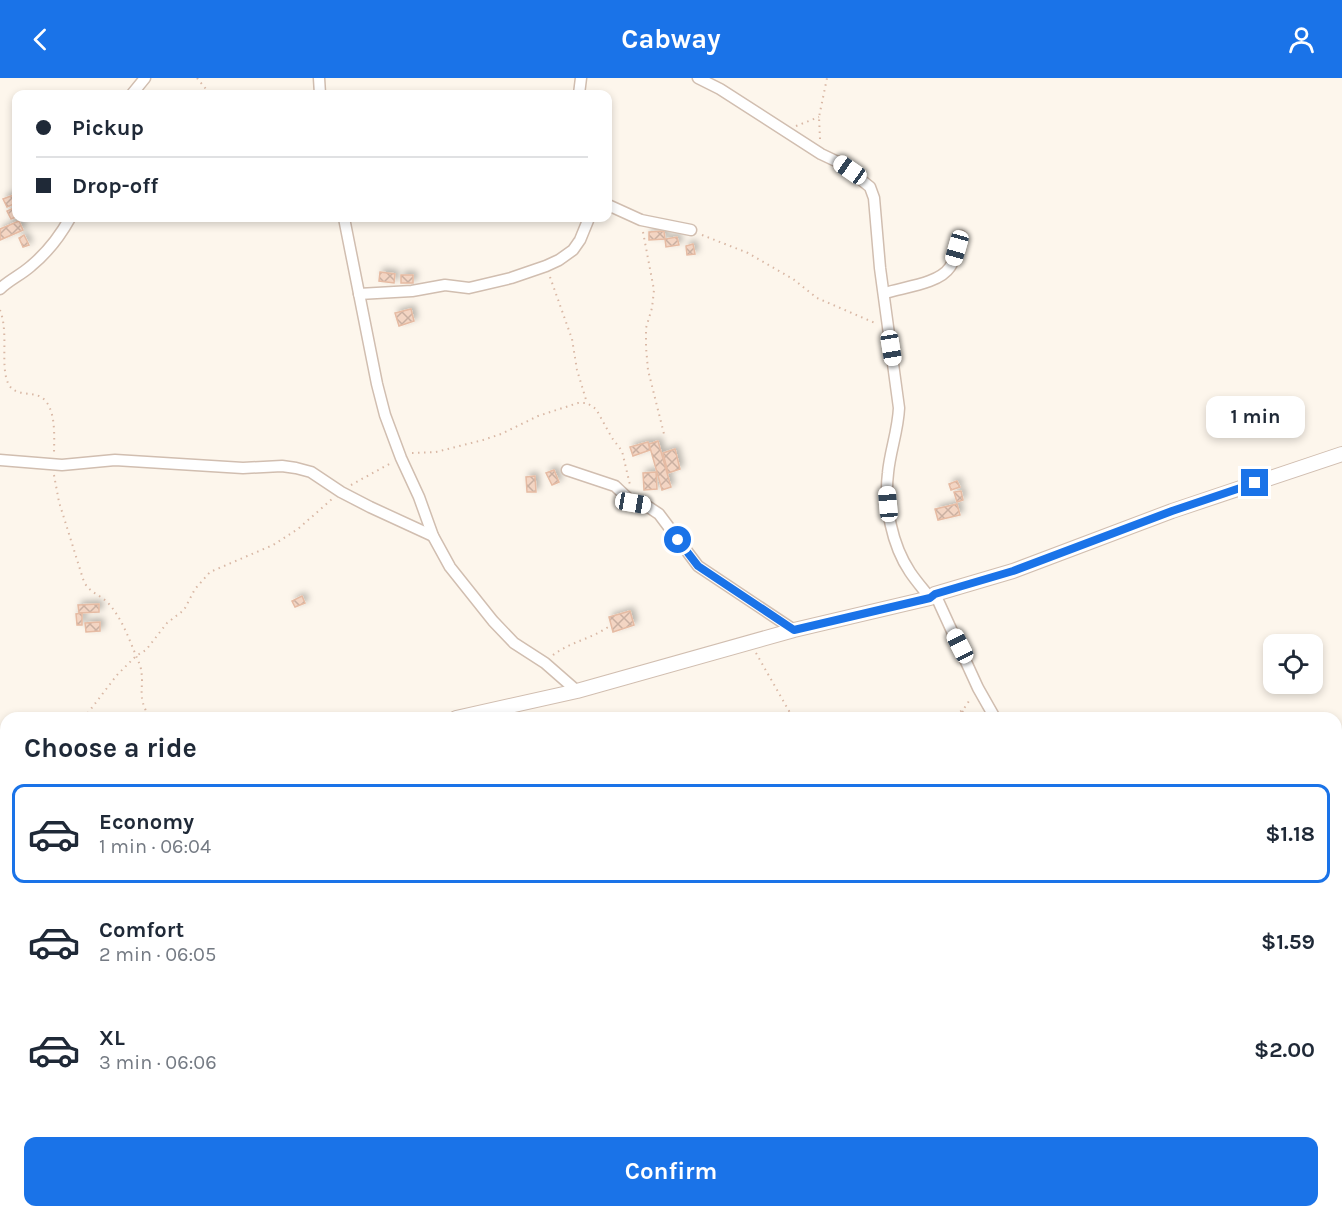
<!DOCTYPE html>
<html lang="en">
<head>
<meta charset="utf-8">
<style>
	body { margin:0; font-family:Karla,sans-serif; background:#f6f6f7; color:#1f2937; height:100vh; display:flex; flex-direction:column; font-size:22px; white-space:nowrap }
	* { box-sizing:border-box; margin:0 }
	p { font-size:20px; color:#747a83 }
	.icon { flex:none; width:33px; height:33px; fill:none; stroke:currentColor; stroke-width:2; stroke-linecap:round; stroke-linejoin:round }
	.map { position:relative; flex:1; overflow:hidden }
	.sheet { position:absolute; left:0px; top:634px; width:1342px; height:506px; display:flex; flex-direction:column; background:#fff; border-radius:18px 18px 0 0; box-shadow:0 3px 9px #0003 }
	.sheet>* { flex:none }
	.guide { position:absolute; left:12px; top:12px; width:600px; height:132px; border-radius:12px; box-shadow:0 3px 9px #0003; display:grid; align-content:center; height:132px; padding:0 24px; background:#fff }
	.buttons { position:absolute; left:1263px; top:556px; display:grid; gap:12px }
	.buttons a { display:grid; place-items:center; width:60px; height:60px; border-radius:12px; background:#fff; box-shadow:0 3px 9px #0003; font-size:30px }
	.end { position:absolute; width:27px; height:27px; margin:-14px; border:8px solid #1a73e8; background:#fff; box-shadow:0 0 0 3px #fff }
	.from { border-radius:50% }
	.bubble { position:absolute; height:42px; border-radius:12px; background:#fff; box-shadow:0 3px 9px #0003; font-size:20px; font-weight:700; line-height:42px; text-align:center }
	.car { position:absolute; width:18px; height:36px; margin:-18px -9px; border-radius:8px; box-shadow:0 0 4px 2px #0007; background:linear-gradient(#fff 24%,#345 0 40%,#fff 0 76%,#345 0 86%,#fff 0) }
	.guide b { display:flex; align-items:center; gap:21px; height:57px; font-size:22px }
	.guide b+b { border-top:2px solid #e0e1e3 }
	.guide i { width:15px; height:15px; background:#1f2937 }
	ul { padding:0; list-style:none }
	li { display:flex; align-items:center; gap:18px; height:99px; margin:0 12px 9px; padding:0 12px; border:3px solid transparent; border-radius:12px }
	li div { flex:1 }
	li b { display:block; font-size:22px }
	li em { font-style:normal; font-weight:700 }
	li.current { border-color:#1a73e8 }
	li>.icon { width:54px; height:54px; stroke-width:1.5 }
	h2 { padding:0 24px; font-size:27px; line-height:72px }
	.button { display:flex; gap:12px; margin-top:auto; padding:12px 24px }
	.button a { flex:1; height:69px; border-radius:12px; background:#1a73e8; color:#fff; font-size:24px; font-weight:700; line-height:69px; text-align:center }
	header { display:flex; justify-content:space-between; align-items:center; height:78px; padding:0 24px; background:#1a73e8; color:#fff; font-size:27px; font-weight:700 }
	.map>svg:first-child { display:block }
	.building { fill:url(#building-cross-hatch); stroke:#e6bba3; stroke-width:1.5; filter:url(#shadow) }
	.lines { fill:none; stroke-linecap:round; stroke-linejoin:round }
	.minor-casing { stroke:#d1beb0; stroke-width:13 }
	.tertiary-casing { stroke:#d1beb0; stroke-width:16 }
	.path { stroke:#d9b8a5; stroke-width:2; stroke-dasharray:1.5 4.5; stroke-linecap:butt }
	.minor { stroke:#fff; stroke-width:10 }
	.tertiary { stroke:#fff; stroke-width:14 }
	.route { stroke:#1a73e8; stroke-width:8 }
</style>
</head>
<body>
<header><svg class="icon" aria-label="back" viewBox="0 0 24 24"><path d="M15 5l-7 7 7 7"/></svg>Cabway<svg class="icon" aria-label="person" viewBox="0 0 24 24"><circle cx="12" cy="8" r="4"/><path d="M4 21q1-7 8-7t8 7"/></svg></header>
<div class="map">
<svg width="1342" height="1139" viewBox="0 0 1342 1139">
	<defs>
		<pattern id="building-cross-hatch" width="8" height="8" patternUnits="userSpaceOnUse" patternTransform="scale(1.5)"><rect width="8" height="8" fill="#f3d5c3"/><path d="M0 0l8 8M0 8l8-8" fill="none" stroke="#cab0a1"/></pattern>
		<filter id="shadow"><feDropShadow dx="3.5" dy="-3.5" stdDeviation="3" flood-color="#0004"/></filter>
	</defs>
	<rect width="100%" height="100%" fill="#fdf6ec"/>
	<g class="building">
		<path d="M 16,116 L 16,125 L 7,129 L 3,121 Z"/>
		<path d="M 16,129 L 16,139 L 11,141 L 7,133 Z"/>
		<path d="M 19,143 L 23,152 L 0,162 L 0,151 Z"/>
		<path d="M 664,153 L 665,161 L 649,162 L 649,154 Z"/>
		<path d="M 24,157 L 29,167 L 23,169 L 19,160 Z"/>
		<path d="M 677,159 L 679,167 L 666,169 L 665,161 Z"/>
		<path d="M 693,166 L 695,176 L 687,177 L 686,168 Z"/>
		<path d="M 380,194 L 395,196 L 394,205 L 379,203 Z"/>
		<rect x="401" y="197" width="12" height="8"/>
		<path d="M 411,231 L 414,243 L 399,248 L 395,235 Z"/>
		<path d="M 658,363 L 671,409 L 662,412 L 649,366 Z"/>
		<path d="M 648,364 L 650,372 L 633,378 L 630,369 Z"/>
		<path d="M 675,371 L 680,391 L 668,395 L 663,375 Z"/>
		<path d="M 554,392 L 559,404 L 552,407 L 546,395 Z"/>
		<path d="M 656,394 L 657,411 L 644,412 L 643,395 Z"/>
		<path d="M 535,398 L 536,414 L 527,414 L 526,399 Z"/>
		<path d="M 957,403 L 960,409 L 951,412 L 949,406 Z"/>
		<path d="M 961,413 L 963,422 L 957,424 L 954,414 Z"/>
		<path d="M 957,426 L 960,437 L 938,442 L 935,431 Z"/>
		<path d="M 302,518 L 305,525 L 295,529 L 292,523 Z"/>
		<path d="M 99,526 L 99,534 L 79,535 L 78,527 Z"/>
		<path d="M 630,533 L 634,547 L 613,554 L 609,539 Z"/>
		<path d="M 82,535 L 82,547 L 77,547 L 76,536 Z"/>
		<path d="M 100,544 L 100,553 L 86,554 L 85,545 Z"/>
	</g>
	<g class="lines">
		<g class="minor-casing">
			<g id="minor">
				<path d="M 319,0 L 320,16"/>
				<path d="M 698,0 L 720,11 L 821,76 L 840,85 L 870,109 L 874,120 L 880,190 L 899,330 C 898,353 890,373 888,395 C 884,428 892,467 910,494 C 916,503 924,512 930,520"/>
				<path d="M 132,16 L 145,0"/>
				<path d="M 579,16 L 581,0"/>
				<path d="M 608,127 L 641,142 L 691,152"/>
				<path d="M 344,140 L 377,306 L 385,337 L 401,380 L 419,419 L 433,458 L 450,489 L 493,543 L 514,565 L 545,585 L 577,613"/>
				<path d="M 0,211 C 9,202 21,197 31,188 C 48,174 60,158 70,140"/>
				<path d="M 885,215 C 903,209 939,206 950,189 C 956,180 958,168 961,158"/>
				<path d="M 359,216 L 412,213 L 445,207 L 469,210 L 511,200 L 546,188 L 559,182 L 573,172 L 580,162 L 589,140"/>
				<path d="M 0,382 L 62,387 L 115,382 L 243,390 L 282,388 L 296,390 L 311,394 L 341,414 L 370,429 L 433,458"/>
				<path d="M 567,392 L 615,408 L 633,425 L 647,428 L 659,436 L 698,488 L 794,552"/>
				<path d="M 935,516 L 978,610 L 995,640"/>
				<path d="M 1336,1014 L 1342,1014"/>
				<path d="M 0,1041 L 6,1045"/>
				<path d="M 93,1134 L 98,1139"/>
				<path d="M 1083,1139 L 1085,1134"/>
			</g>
		</g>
		<g class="tertiary-casing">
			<g id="tertiary">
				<path d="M 456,640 L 577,613 L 794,552 L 930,520 L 935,516 L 1013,493 L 1172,433 L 1342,376"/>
				<path d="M 0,742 L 6,741"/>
			</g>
		</g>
		<g class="path">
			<path d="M 197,0 L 210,16"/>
			<path d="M 796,48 L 819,39"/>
			<path d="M 820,61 L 819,39 L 827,0"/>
			<path d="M 643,154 L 654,212 L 652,230 L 646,250 L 646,269 L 648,292 L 664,356"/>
			<path d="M 702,157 L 748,175 L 793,201 L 817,220 L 875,245"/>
			<path d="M 550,199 L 572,261 L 577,292 L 587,325"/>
			<path d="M 0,232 C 9,255 0,287 8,305 C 14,319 30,313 41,319 C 57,329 54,360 54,377"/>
			<path d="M 412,375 L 436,374 L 483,362 L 501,356 L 538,338 L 578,325 L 587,325 L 596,331 L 612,360 L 622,373 L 630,407"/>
			<path d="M 54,397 L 59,424 L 84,504 C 90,515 101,517 109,526 C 124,543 131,567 140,587 C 146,610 135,616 150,640"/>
			<path d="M 351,407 L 391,385"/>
			<path d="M 756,575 L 793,640"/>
			<path d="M 553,577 C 570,564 591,561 608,549"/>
			<path d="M 84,640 L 117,597 L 136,578 L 146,572 L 167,545 L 184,532 L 195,511 L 210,494 L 273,467 L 298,451 L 332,421"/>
			<path d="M 950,640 L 963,632 L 971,620"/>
			<path d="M 961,640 L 963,632"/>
			<path d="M 0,655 L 6,657"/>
			<path d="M 1336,885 L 1342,883"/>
			<path d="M 437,1134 L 441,1139"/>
			<path d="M 683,1134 L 685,1139"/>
			<path d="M 739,1134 L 739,1139"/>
			<path d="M 311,1139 L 313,1134"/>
			<path d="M 836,1139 L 855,1134"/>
		</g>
		<use href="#minor" class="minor"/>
		<use href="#tertiary" class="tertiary"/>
	</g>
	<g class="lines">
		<path class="route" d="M 678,462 L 698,488 L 794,552 L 930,520 L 935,516 L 1013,493 L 1172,433 L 1255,405"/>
	</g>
</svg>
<div class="buttons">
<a><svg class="icon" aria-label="locate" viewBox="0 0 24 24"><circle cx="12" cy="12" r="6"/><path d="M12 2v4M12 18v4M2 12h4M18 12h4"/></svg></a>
</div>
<i class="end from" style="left:678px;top:462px"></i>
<i class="end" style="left:1255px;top:405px"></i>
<div class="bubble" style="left:1206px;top:318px;width:99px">1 min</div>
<i class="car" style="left:850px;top:92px;rotate:305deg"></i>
<i class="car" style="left:957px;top:170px;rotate:196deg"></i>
<i class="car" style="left:891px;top:270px;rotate:171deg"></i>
<i class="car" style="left:633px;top:425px;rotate:100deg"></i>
<i class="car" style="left:888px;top:426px;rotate:355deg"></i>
<i class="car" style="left:960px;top:568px;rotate:333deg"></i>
<div class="guide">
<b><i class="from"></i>Pickup</b>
<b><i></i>Drop-off</b>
</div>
<section class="sheet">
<h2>Choose a ride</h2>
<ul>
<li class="current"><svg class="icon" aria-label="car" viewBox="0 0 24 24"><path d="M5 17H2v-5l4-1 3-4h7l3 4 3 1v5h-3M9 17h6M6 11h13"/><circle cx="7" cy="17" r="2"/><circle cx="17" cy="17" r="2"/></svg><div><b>Economy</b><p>1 min · 06:04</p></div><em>$1.18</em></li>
<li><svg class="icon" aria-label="car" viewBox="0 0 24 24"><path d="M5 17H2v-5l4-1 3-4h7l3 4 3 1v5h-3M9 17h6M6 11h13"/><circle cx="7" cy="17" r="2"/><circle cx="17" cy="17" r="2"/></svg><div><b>Comfort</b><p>2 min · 06:05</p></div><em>$1.59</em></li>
<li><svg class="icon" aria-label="car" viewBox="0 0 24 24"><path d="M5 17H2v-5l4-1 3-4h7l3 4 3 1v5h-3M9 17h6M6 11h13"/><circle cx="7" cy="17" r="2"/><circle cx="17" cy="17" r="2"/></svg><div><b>XL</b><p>3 min · 06:06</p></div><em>$2.00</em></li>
</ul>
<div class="button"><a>Confirm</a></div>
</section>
</div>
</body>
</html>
